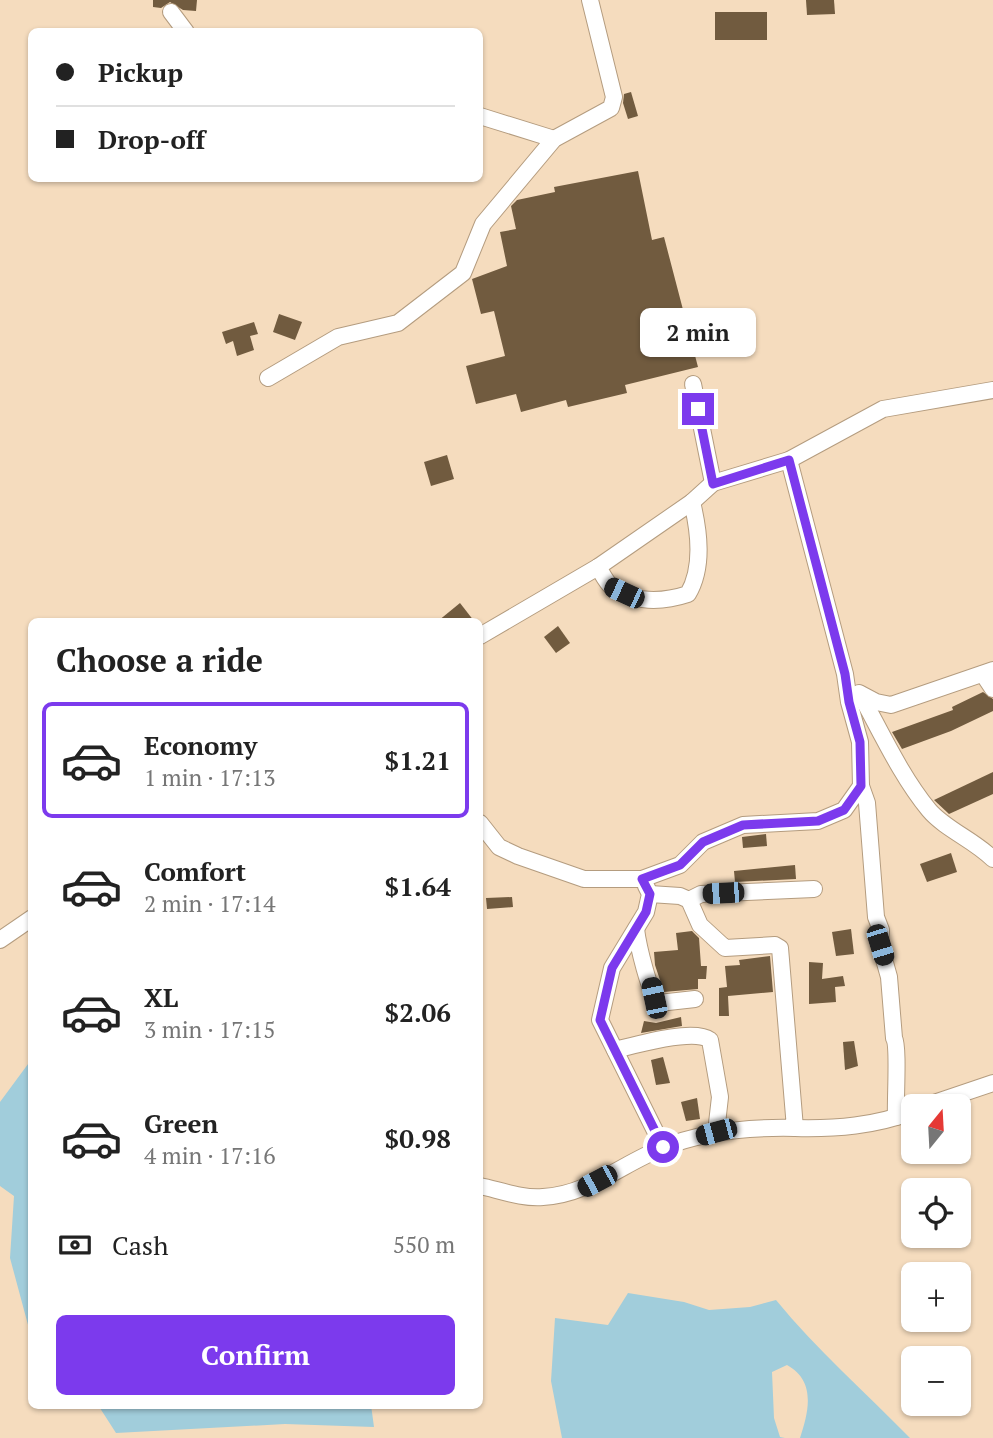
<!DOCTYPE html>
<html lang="en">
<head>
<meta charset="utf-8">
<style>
	body { margin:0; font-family:"PT Serif",serif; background:#f2f2f2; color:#222; height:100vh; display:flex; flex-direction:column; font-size:26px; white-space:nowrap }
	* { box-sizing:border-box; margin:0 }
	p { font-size:23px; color:#767676 }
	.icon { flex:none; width:38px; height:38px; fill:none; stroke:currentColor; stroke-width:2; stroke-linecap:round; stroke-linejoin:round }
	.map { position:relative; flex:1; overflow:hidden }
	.sheet { position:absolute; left:28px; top:618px; width:455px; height:791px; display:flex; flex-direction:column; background:#fff; border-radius:10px; box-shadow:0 2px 5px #0004 }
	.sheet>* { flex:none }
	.top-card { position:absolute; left:28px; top:28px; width:455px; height:154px; border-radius:10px; box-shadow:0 2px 5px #0004; display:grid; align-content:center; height:154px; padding:0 28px; background:#fff }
	.needle { width:46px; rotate:18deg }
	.controls { position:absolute; left:901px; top:1094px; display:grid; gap:14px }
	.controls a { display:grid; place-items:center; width:70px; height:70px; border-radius:10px; background:#fff; box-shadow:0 2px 5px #0004; font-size:35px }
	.end { position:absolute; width:32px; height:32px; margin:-16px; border:9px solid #7c3aed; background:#fff; box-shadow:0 0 0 4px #fff }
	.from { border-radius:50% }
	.bubble { position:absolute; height:49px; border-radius:10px; background:#fff; box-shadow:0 2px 5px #0004; font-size:23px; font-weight:700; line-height:49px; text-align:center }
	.car { position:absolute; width:21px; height:42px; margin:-21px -10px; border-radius:9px; box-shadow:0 0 5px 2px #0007; background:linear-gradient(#222 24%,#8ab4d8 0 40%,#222 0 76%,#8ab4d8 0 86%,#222 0) }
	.top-card b { display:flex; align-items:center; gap:24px; height:66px; font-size:26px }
	.top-card b+b { border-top:2px solid #e0e0e0 }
	.top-card i { width:18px; height:18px; background:#222 }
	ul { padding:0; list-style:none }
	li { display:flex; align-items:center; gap:21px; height:116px; margin:0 14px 10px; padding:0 14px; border:4px solid transparent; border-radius:10px }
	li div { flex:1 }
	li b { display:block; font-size:26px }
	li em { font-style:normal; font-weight:700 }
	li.on { border-color:#7c3aed }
	li>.icon { width:63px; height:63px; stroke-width:1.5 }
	h2 { padding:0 28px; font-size:32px; line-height:84px }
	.pay { display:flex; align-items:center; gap:18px; height:77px; padding:0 28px; font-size:26px }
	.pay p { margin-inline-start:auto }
	.button { display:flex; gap:14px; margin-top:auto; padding:14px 28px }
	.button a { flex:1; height:80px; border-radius:10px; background:#7c3aed; color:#fff; font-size:28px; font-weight:700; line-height:80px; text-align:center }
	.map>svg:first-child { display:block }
	.water { fill:#a1cddb }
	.building { fill:#715b3f }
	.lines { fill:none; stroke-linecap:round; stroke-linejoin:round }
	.minor-casing { stroke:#b49c7f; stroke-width:18 }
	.minor { stroke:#fff; stroke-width:16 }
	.route { stroke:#7c3aed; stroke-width:9 }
</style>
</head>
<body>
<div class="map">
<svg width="993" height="1438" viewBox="0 0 993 1438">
	<rect width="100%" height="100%" fill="#f5dcbe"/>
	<g class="water">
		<path d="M 31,1060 L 31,1336 L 10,1258 L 14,1196 L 0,1186 L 0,1102 Z"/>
		<path d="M 628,1293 L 684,1302 L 709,1310 L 750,1307 L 776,1300 C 817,1350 865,1392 910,1438 L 800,1438 C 809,1411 816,1381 787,1365 L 772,1372 L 774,1418 L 780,1437 L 785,1438 L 562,1438 L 551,1381 L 555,1318 L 608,1325 Z"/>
		<path d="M 98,1405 L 371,1405 L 374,1427 L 285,1424 L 116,1433 Z"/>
	</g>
	<g class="building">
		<path d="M 153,0 L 197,0 L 196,11 L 183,10 L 170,2 L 161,8 L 153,7 Z"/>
		<path d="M 806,0 L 834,0 L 835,14 L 807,15 Z"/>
		<rect x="715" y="12" width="52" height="28"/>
		<path d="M 631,92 L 638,116 L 628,119 L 623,103 L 624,94 Z"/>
		<path d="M 638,171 L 652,240 L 664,237 L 698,367 L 625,385 L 627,393 L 568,407 L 566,400 L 521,412 L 516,394 L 476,404 L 466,366 L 505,356 L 494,311 L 481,314 L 472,279 L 507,266 L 500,232 L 516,229 L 511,206 L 517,200 L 555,192 L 554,187 Z"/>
		<path d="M 279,314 L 302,322 L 295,340 L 273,332 Z"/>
		<path d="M 254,322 L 258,334 L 250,336 L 254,350 L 237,356 L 233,341 L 226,344 L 222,332 Z"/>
		<path d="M 447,455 L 454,479 L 431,486 L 424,462 Z"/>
		<path d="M 460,603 L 474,621 L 438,621 Z"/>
		<path d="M 558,626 L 570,643 L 556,653 L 544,637 Z"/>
		<path d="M 983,692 L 993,699 L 993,711 L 951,731 L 902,749 L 892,732 L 953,710 L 952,707 Z"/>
		<path d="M 993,772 L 993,794 L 949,814 L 934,800 Z"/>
		<path d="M 766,834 L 767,846 L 743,848 L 742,837 Z"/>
		<path d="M 951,853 L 957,872 L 927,882 L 920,864 Z"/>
		<path d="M 795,865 L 796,879 L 735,882 L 734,871 Z"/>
		<path d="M 512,897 L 513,907 L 487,909 L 486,898 Z"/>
		<path d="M 851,929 L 854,954 L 836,956 L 832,932 Z"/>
		<path d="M 692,931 L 699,938 L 701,966 L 707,966 L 706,979 L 698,979 L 698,989 L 664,992 L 655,965 L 654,952 L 678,950 L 676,933 Z"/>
		<path d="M 770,956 L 773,992 L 728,996 L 729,1016 L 719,1016 L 719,988 L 727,987 L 725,966 L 740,965 L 739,960 Z"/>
		<path d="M 809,962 L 823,963 L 822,979 L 843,976 L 845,986 L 835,987 L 836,1002 L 809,1004 Z"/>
		<path d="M 681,1017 L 682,1026 L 641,1033 L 644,1021 L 656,1023 Z"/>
		<path d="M 854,1041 L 858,1066 L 845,1070 L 843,1042 Z"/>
		<path d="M 663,1057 L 670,1083 L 656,1085 L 651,1060 Z"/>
		<path d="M 697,1098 L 700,1119 L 686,1121 L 681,1102 Z"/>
	</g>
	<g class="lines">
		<g class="minor-casing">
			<g id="minor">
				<path d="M 171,12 L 186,32"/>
				<path d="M 480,116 L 554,139"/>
				<path d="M 268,378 L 338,337 L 398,323 L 463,273 L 483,224 L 554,139 L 611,108 L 614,97 L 590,0"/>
				<path d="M 693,384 L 713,483"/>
				<path d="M 598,567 C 602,573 606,582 611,586 C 632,604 664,602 688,594 C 704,567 699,531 692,502"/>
				<path d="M 480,636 L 598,567 L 692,502 L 713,483 L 789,460 L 883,409 L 993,390"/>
				<path d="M 983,674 L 993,689"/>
				<path d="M 859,693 L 876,702 L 891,705 L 993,670"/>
				<path d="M 860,694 C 881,732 901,776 929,810 C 945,829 974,840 993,859"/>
				<path d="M 861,786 L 867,803 L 876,917 L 881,930 L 880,945 L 889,977 L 894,1038 C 899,1047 895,1101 896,1117"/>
				<path d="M 480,823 L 499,847 L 518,856 L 584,879 L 642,879 L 680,865 L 703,842 L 743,825 L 818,821 L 844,810 L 861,786 L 860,742 L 849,702 L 845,674 L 789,460"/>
				<path d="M 646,886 L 650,894 L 646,912 L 612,968 L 600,1020 L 663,1147"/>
				<path d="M 689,900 L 701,894 L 814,889"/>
				<path d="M 636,929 C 638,945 649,993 659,1003 L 695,999"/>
				<path d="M 0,940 L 32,918"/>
				<path d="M 615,1050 C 636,1045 693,1028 710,1040 L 720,1097 L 716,1132"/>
				<path d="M 925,1106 L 993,1083"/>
				<path d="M 795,1128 C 836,1129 875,1126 914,1111"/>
				<path d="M 480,1186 C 499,1190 523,1199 543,1197 C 587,1195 622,1164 662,1148 C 704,1131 750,1127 795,1128 L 780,948 L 775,945 L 725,948 L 700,925 L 689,900 L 680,896 L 650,894"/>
			</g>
		</g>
		<use href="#minor" class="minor"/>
	</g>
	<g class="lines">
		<path class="route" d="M 663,1147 L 600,1020 L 612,968 L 646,912 L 650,894 L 642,879 L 680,865 L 703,842 L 743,825 L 818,821 L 844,810 L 861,786 L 860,742 L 849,702 L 845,674 L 789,460 L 713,484 L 698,409"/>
	</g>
</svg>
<div class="controls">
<a><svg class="needle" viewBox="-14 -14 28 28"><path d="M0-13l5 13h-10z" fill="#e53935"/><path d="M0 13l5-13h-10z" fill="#767676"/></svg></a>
<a><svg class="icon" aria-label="locate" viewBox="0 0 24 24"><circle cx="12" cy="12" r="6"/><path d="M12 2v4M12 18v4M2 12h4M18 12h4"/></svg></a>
<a>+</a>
<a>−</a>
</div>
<i class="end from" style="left:663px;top:1147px"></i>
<i class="end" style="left:698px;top:409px"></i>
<div class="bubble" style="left:640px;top:308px;width:116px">2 min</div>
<i class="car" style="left:624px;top:593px;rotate:295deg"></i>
<i class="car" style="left:723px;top:893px;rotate:267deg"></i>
<i class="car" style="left:880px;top:945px;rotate:163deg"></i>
<i class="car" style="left:654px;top:998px;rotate:348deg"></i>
<i class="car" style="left:716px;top:1132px;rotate:255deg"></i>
<i class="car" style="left:597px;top:1181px;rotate:242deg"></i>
<div class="top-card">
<b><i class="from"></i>Pickup</b>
<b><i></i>Drop-off</b>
</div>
<section class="sheet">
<h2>Choose a ride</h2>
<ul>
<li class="on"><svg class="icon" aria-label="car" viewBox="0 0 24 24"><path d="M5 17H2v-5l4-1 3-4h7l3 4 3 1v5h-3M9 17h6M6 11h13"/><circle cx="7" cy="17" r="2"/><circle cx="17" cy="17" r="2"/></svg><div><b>Economy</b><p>1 min · 17:13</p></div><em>$1.21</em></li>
<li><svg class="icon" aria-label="car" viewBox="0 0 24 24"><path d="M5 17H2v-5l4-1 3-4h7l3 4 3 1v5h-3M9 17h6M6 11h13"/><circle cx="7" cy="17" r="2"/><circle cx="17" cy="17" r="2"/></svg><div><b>Comfort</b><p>2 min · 17:14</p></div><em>$1.64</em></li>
<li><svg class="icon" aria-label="car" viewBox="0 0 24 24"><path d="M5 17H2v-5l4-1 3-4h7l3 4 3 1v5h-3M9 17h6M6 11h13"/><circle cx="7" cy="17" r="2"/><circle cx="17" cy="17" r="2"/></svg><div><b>XL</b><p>3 min · 17:15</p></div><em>$2.06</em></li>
<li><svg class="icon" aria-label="car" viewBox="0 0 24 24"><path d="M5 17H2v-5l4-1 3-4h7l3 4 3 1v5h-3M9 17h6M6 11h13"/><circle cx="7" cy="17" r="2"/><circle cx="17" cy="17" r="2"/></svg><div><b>Green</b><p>4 min · 17:16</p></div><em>$0.98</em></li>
</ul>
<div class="pay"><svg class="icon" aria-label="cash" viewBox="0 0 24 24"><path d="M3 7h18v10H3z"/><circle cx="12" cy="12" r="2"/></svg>Cash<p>550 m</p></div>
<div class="button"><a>Confirm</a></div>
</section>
</div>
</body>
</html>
